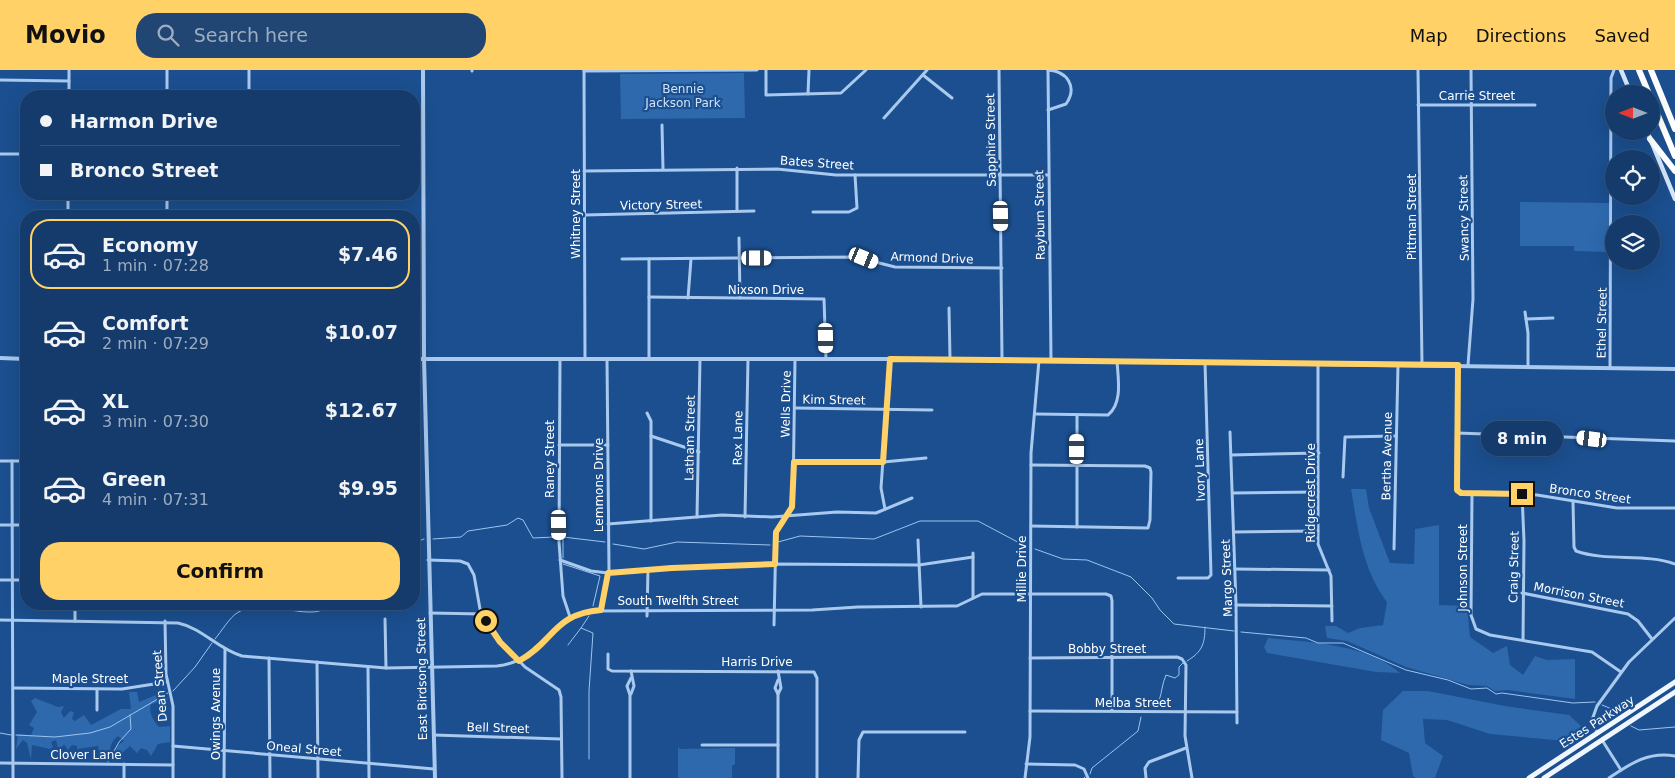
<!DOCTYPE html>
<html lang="en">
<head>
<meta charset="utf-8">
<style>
	body { margin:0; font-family:"DejaVu Sans",sans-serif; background:#214673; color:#f1f3f6; height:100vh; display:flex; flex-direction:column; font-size:19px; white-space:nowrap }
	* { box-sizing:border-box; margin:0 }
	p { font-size:16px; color:#9dadc1 }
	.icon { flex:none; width:28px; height:28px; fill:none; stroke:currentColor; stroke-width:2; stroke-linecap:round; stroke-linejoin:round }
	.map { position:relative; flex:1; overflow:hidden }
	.sheet { position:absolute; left:20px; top:140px; width:400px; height:400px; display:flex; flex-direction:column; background:#143b6b; border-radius:20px; box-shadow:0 5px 20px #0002,0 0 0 1px #33557e }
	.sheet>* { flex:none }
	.top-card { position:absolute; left:20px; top:20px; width:400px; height:110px; border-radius:20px; box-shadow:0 5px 20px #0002,0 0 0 1px #33557e; display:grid; align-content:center; height:110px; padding:0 20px; background:#143b6b }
	.needle { width:32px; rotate:270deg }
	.tools { position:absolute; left:1605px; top:15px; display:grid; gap:10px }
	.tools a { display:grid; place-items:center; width:55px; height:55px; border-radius:50%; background:#143b6b; box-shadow:0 5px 20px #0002,0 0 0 1px #33557e; font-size:25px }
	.end { position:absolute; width:22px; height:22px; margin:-11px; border:6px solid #ffd166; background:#111; box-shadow:0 0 0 2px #111 }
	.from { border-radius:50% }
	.bubble { position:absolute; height:35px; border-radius:18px; background:#143b6b; box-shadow:0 5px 20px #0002,0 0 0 1px #33557e; font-size:16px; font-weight:600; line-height:35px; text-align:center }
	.car { position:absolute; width:15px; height:30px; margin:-15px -8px; border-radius:6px; box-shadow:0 0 4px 1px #0007; background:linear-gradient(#fff 24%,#345 0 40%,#fff 0 76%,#345 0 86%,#fff 0) }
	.top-card b { display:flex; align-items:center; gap:18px; height:48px; font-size:19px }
	.top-card b+b { border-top:1px solid #33557e }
	.top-card i { width:12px; height:12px; background:#f1f3f6 }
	ul { padding:9px 0 0; list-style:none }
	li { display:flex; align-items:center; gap:15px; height:70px; margin:0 10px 8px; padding:0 10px; border:2px solid transparent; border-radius:20px }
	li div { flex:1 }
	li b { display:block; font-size:19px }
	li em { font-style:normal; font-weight:600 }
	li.selected { border-color:#ffd166 }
	li>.icon { width:45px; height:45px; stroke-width:1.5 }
	.action { display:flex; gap:10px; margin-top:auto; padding:10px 20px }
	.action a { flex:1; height:58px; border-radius:20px; background:#ffd166; color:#111; font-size:20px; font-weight:600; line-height:58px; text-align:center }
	header { display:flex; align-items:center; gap:30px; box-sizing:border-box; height:70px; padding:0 25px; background:#ffd166; color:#111 }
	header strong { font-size:24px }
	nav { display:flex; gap:28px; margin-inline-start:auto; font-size:18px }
	.search { width:350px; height:45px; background:#214673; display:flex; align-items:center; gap:12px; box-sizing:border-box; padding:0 18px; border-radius:20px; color:#9dadc1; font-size:19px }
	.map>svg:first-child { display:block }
	.green { fill:#2e69ad }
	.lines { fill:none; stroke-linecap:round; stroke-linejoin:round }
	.stream { stroke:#9cc4f0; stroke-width:1 }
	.minor { stroke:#a9c9ee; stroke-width:3 }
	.tertiary { stroke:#a9c9ee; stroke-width:4 }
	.secondary { stroke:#d6e6fa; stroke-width:4.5 }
	.primary { stroke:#f0f6ff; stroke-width:5 }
	.motorway { stroke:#fff; stroke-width:6 }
	.route { stroke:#ffd166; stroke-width:6 }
	.labels { text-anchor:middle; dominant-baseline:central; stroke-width:4.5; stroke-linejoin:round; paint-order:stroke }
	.park-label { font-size:12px; fill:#cfe3fa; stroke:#1b4f8f }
	.street-label { font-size:12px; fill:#fff; stroke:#1b4f8f }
</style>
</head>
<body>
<header>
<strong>Movio</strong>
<div class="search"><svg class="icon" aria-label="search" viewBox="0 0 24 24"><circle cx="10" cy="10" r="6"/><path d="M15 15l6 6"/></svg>Search here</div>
<nav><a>Map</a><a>Directions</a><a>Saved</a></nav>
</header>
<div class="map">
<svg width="1675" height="708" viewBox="0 0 1675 708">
	<rect width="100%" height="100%" fill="#1b4f8f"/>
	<g class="green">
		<path d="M 744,3 L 745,48 L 621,49 L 620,4 Z"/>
		<path d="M 1520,132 L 1609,133 L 1609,182 L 1574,181 L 1574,176 L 1520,176 Z"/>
		<path d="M 1351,419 L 1366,419 L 1369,438 L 1390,493 L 1414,494 L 1415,459 L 1439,455 L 1439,535 L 1467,536 L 1470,567 L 1493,583 L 1507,576 L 1510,595 L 1523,605 L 1535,586 L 1547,590 L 1575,589 L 1575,629 L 1508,620 L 1495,621 L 1487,616 L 1468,615 L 1406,597 L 1347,571 L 1327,568 L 1325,556 L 1336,556 L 1348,563 L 1360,558 L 1383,555 L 1387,532 C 1362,499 1358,459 1351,419 Z"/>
		<path d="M 1268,568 C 1309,572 1368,574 1400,603 L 1376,602 L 1267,583 L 1264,577 Z"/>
		<path d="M 165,617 L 168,630 L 151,634 C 148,643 154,651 159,657 L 170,656 L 170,672 L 158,674 L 151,686 L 147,680 L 141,678 L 137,683 L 130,676 L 123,682 L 123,690 L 112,689 L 118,675 L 124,671 L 118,666 C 112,671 110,675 110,683 L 106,685 L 99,681 L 98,676 L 77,679 L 77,676 L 72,675 L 68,680 L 64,674 L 61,679 L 58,678 L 56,670 L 51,672 L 53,677 L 50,679 L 32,675 L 31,690 L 27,673 L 23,670 L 16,679 L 18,664 L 31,665 L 34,658 L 29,655 L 37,642 L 31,631 L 35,628 L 58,637 L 64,636 L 61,642 L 64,648 L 70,641 L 74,642 L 72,649 L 75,651 L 84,645 L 91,655 L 121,639 L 131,639 L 129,622 L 137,622 L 139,632 L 161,623 Z"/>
		<path d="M 1403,621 L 1428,621 L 1505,636 L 1569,645 L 1581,656 L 1565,671 L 1490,664 L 1447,650 L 1423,649 L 1425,673 L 1443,686 L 1435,708 L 1416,708 L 1413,706 L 1409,683 L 1381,670 L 1383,640 Z"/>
		<path d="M 678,677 L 680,679 L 735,678 L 735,694 L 732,696 L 732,708 L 678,708 Z"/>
	</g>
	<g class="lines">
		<g class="stream">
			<path d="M 433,469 L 461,467 L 468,461 L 507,455 L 518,448 L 523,450 L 533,468 L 555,467"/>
			<path d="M 778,472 L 800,466 L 874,469 L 920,451 L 978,451 L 1027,477"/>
			<path d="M 613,474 L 644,479 L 677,472 L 770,475"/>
			<path d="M 414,479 L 419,471 L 424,469"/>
			<path d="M 1035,479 L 1063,489 L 1087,490 L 1131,507 L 1152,528 L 1160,540 L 1174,554 L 1234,561"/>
			<path d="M 563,488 L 563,467 L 605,472"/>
			<path d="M 563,494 L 600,506 L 593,536"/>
			<path d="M 1241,562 L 1306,568 L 1318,573 L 1343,573 L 1406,600 L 1448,610 L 1471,619 L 1487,618 L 1496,624 L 1502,623 L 1573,633 L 1595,632"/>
			<path d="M 215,569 C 221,562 230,547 237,543 C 260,528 287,543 312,542 C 321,542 329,537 337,534"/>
			<path d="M 568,575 L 581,558"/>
			<path d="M 1187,591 C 1202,582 1205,574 1205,557"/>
			<path d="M 173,621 L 195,597 L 212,573"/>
			<path d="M 1602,635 L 1619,642"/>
			<path d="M 1143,639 L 1145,634 L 1159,631 C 1162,622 1162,614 1166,605 L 1175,608 L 1179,605 L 1179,597 L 1183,593"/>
			<path d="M 1631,656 L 1639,660 L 1675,657"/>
			<path d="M 0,663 L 11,665"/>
			<path d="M 16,665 L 55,667 L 90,663 L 110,657 L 168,623"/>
			<path d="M 589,689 L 589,621 L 593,563 L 581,558 L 589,546"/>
			<path d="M 108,692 L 119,672 L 131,659 L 130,645"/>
			<path d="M 1090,704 L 1092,698 L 1138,661 L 1141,647"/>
			<path d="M 1084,708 L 1085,707"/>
		</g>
		<g class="minor">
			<path d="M 167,0 L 167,26"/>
			<path d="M 249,0 L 249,26"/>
			<path d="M 472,0 L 472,1"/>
			<path d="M 584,0 L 585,289"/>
			<path d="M 766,0 L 766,25 L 841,23 L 866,0"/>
			<path d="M 999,0 L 1002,290"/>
			<path d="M 1048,0 L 1051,290"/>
			<path d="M 1048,0 C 1067,1 1078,17 1066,34 L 1048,40"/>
			<path d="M 1418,0 L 1422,294"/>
			<path d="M 584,1 L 757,0"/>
			<path d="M 923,5 L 952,28"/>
			<path d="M 0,10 L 69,11"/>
			<path d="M 808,24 L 809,0"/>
			<path d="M 69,26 L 69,0"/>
			<path d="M 1418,35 L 1535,35"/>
			<path d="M 884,48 L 927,0"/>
			<path d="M 662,55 L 663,99"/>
			<path d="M 0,84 L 26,84"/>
			<path d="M 737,98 L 737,141"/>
			<path d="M 584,101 L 777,99 L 836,105 L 1048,105"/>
			<path d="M 68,124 L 68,146"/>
			<path d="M 813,142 L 849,142 L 857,138 L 855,105"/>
			<path d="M 584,145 L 754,141"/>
			<path d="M 167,146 L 167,124"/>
			<path d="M 739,168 L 740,228"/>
			<path d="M 622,189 L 856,187 L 895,197 L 1002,198"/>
			<path d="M 649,227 L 824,229 L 826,289"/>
			<path d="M 688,228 L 691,189"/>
			<path d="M 949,238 L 950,289"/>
			<path d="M 1525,242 L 1528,263 L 1528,296"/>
			<path d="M 1526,249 L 1553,248"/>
			<path d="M 560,289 L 559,472 L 563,526 L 570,547"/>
			<path d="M 649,289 L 649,189"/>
			<path d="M 1318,293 L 1318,474 L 1331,506 L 1332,551"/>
			<path d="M 1457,295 L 1456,414 L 1459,422 L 1537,425 L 1617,438 L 1675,438"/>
			<path d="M 1468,295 L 1473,229 L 1471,0"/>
			<path d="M 1610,298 L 1611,8 L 1614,0"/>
			<path d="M 795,338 L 932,340"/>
			<path d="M 647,343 L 651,351 L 651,451"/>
			<path d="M 1036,344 L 1108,345 C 1123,333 1118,308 1117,291"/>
			<path d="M 1077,346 L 1077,457"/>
			<path d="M 1230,362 L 1236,535 L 1237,653"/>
			<path d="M 1457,363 L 1675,371"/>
			<path d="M 651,366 L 699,382"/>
			<path d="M 559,375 L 608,375"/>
			<path d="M 1231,385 L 1319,383"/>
			<path d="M 0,391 L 26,391"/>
			<path d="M 12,391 L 13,708"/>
			<path d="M 794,392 L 883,392 L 926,388"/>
			<path d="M 1343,407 L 1345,367 L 1396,366"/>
			<path d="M 1233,423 L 1318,422"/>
			<path d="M 1472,423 L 1471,545 L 1476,559 L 1490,565 L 1592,582 L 1621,602"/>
			<path d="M 1522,424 L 1524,471 L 1523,570"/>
			<path d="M 1573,431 L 1574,477 L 1576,481 C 1607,492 1645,483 1675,494"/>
			<path d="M 885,439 L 881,418 L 890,289"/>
			<path d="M 697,447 L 700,289"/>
			<path d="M 745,447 L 748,289"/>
			<path d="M 608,454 L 722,445 L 772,447 L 837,442 L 876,443 L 912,428"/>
			<path d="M 0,455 L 26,455"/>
			<path d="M 1031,456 L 1148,458 L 1150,450 L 1151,402 L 1150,398 L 1145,396 L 1031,395"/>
			<path d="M 1234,462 L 1318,461"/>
			<path d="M 918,470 L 921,537"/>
			<path d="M 1394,479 L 1398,295"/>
			<path d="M 973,483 L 973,528"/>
			<path d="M 428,490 L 460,491 L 468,494 L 474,505 L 480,539 L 497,568 L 525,597 L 559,620 L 561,627 L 562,708"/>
			<path d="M 560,490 L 591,501 L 608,503 L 672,497 L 775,494 L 919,495 L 973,487"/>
			<path d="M 1235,499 L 1329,500"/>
			<path d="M 1178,508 L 1208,508 L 1211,505 L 1205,292"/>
			<path d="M 0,510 L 26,510"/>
			<path d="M 1522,523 L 1628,544 L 1638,551 L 1652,569"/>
			<path d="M 75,534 L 75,551"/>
			<path d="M 1236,535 L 1332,536"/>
			<path d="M 601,540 L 609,500 L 607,289"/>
			<path d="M 430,543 L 482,544"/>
			<path d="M 647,546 L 648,499"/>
			<path d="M 385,549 L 386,598"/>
			<path d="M 0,550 L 178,553 C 202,558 218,579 242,586 L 386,598 L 497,596 C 544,591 546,549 590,541 L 812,540 L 858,537 L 949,536 L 957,536 L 982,524 L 1106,524 L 1111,526 L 1112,531 L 1112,641"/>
			<path d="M 165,551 L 166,604 L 173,636 L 173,708"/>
			<path d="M 774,555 L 776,462 L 792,437 L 793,427 L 795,289"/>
			<path d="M 608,584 L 608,599 L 612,601 L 814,602 L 817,608 L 817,708"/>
			<path d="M 269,588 L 270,708"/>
			<path d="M 1030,588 L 1177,587 L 1182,589 L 1186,595 L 1185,666 L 1192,708"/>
			<path d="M 317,592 L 318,708"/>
			<path d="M 368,597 L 369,708"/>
			<path d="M 631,601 L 634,616 L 631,624"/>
			<path d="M 778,610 L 775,618 L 778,624"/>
			<path d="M 13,618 L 122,619 L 167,612"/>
			<path d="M 97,619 L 97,640"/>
			<path d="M 1030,641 L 1237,642"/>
			<path d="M 1597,663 L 1592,650 L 1597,636 L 1629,592 L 1675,548"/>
			<path d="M 434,665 L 561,669"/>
			<path d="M 1602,670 L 1621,700"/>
			<path d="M 702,675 L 778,675"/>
			<path d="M 173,676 L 434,699"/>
			<path d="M 0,693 L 173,695"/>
			<path d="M 124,694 L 124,708"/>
			<path d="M 1026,694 L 1075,695 L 1084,699 L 1088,708"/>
			<path d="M 224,708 L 225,579"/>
			<path d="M 630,708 L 630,625 L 627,616 L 631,608"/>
			<path d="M 778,708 L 778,624 L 781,618 L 778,601"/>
			<path d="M 858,708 L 859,670 L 863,662 L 965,662"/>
			<path d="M 1025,708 L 1030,667 L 1031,383 L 1039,290"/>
			<path d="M 1146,708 L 1145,698 L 1149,692 L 1186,678"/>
			<path d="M 1609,708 C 1630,694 1648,681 1675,686"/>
		</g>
		<g class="tertiary">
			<path d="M 423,0 L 424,289 L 435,708"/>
			<path d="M 0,288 L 26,289"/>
			<path d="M 414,289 L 950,289 L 1675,299"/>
		</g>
		<g class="secondary">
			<path d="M 1621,0 L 1631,24"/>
			<path d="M 1647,61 L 1675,129"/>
		</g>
		<g class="primary">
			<path d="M 1529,708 L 1675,612"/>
			<path d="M 1544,708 L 1675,622"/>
		</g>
		<g class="motorway">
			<path d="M 1639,0 L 1649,24"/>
			<path d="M 1651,0 L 1675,59"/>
			<path d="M 1651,29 L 1675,86"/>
			<path d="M 1650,69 L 1675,101"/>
		</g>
	</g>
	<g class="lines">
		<path class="route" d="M 486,551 L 500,572 L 519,591 C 555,571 553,544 601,540 L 608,503 L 672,498 L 775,494 L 776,462 L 792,437 L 794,392 L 883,392 L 890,289 L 1458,295 L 1457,420 L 1461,423 L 1522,424"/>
	</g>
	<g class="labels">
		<g class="park-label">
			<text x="683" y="19">Bennie<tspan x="683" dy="14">Jackson Park</tspan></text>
		</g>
		<g class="street-label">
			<text x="1477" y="26">Carrie Street</text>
			<text transform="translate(991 70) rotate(-91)">Sapphire Street</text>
			<text transform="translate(817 93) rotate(4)">Bates Street</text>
			<text transform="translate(661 135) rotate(-1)">Victory Street</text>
			<text transform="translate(576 144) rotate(-90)">Whitney Street</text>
			<text transform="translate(1040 145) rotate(-91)">Rayburn Street</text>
			<text transform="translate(1412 147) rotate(-90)">Pittman Street</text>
			<text transform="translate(1464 148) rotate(-91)">Swancy Street</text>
			<text transform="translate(932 188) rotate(2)">Armond Drive</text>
			<text x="766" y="220">Nixson Drive</text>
			<text transform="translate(1602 253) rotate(-89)">Ethel Street</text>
			<text transform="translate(834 330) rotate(1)">Kim Street</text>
			<text transform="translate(786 334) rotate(-89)">Wells Drive</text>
			<text transform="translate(690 368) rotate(-89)">Latham Street</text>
			<text transform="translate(738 368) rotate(-89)">Rex Lane</text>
			<text transform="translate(1387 386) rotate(-89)">Bertha Avenue</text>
			<text transform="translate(550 389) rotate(-90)">Raney Street</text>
			<text transform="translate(1200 400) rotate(-92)">Ivory Lane</text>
			<text transform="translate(599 415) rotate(-90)">Lemmons Drive</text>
			<text transform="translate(1311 423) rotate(-90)">Ridgecrest Drive</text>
			<text transform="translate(1590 424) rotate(8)">Bronco Street</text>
			<text transform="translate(1514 497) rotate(-89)">Craig Street</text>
			<text transform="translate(1463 498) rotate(-90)">Johnson Street</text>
			<text transform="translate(1022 499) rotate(-90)">Millie Drive</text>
			<text transform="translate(1227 508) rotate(-92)">Margo Street</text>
			<text transform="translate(1579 525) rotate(11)">Morrison Street</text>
			<text x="678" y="531">South Twelfth Street</text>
			<text x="1107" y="579">Bobby Street</text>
			<text x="757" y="592">Harris Drive</text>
			<text x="90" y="609">Maple Street</text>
			<text transform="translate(422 609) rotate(-91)">East Birdsong Street</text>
			<text transform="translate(160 616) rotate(-95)">Dean Street</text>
			<text x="1133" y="633">Melba Street</text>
			<text transform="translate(216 644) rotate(-90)">Owings Avenue</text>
			<text transform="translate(1597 652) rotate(-33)">Estes Parkway</text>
			<text transform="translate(498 658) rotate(2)">Bell Street</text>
			<text transform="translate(304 679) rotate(5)">Oneal Street</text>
			<text x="86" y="685">Clover Lane</text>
		</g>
	</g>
</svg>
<div class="tools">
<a><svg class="needle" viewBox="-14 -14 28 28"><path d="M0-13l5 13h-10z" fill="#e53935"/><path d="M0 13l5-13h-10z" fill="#9dadc1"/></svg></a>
<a><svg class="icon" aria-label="locate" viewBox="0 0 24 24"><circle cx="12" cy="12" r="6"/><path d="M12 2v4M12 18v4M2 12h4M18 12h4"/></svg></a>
<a><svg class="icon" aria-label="layers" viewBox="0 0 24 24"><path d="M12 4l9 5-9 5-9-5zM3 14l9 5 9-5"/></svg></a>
</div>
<i class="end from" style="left:486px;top:551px"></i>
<i class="end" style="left:1522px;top:424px"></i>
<div class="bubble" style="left:1481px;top:351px;width:82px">8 min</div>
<i class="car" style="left:1001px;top:146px;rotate:179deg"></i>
<i class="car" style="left:757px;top:188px;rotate:90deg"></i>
<i class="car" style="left:864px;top:188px;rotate:112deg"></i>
<i class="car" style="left:826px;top:268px;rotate:179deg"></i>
<i class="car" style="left:1592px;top:369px;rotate:277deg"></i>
<i class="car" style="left:1077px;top:379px;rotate:0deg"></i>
<i class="car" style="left:559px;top:455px;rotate:179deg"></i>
<div class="top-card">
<b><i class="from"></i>Harmon Drive</b>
<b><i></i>Bronco Street</b>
</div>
<section class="sheet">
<ul>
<li class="selected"><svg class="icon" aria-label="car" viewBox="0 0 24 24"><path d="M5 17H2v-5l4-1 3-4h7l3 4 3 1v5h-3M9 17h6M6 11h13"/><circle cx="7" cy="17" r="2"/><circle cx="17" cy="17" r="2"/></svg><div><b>Economy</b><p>1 min · 07:28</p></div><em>$7.46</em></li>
<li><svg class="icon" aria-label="car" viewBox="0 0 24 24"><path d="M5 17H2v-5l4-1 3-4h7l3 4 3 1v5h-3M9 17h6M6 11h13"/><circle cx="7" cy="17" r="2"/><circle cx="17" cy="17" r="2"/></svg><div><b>Comfort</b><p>2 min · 07:29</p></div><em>$10.07</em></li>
<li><svg class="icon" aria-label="car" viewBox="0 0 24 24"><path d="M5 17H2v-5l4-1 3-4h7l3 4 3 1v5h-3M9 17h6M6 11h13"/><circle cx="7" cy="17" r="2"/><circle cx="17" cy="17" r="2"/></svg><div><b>XL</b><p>3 min · 07:30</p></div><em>$12.67</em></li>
<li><svg class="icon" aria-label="car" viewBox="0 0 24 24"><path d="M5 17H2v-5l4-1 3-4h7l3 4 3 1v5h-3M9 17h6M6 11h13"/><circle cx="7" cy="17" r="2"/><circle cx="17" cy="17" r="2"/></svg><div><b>Green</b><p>4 min · 07:31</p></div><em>$9.95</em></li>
</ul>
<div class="action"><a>Confirm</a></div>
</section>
</div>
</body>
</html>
